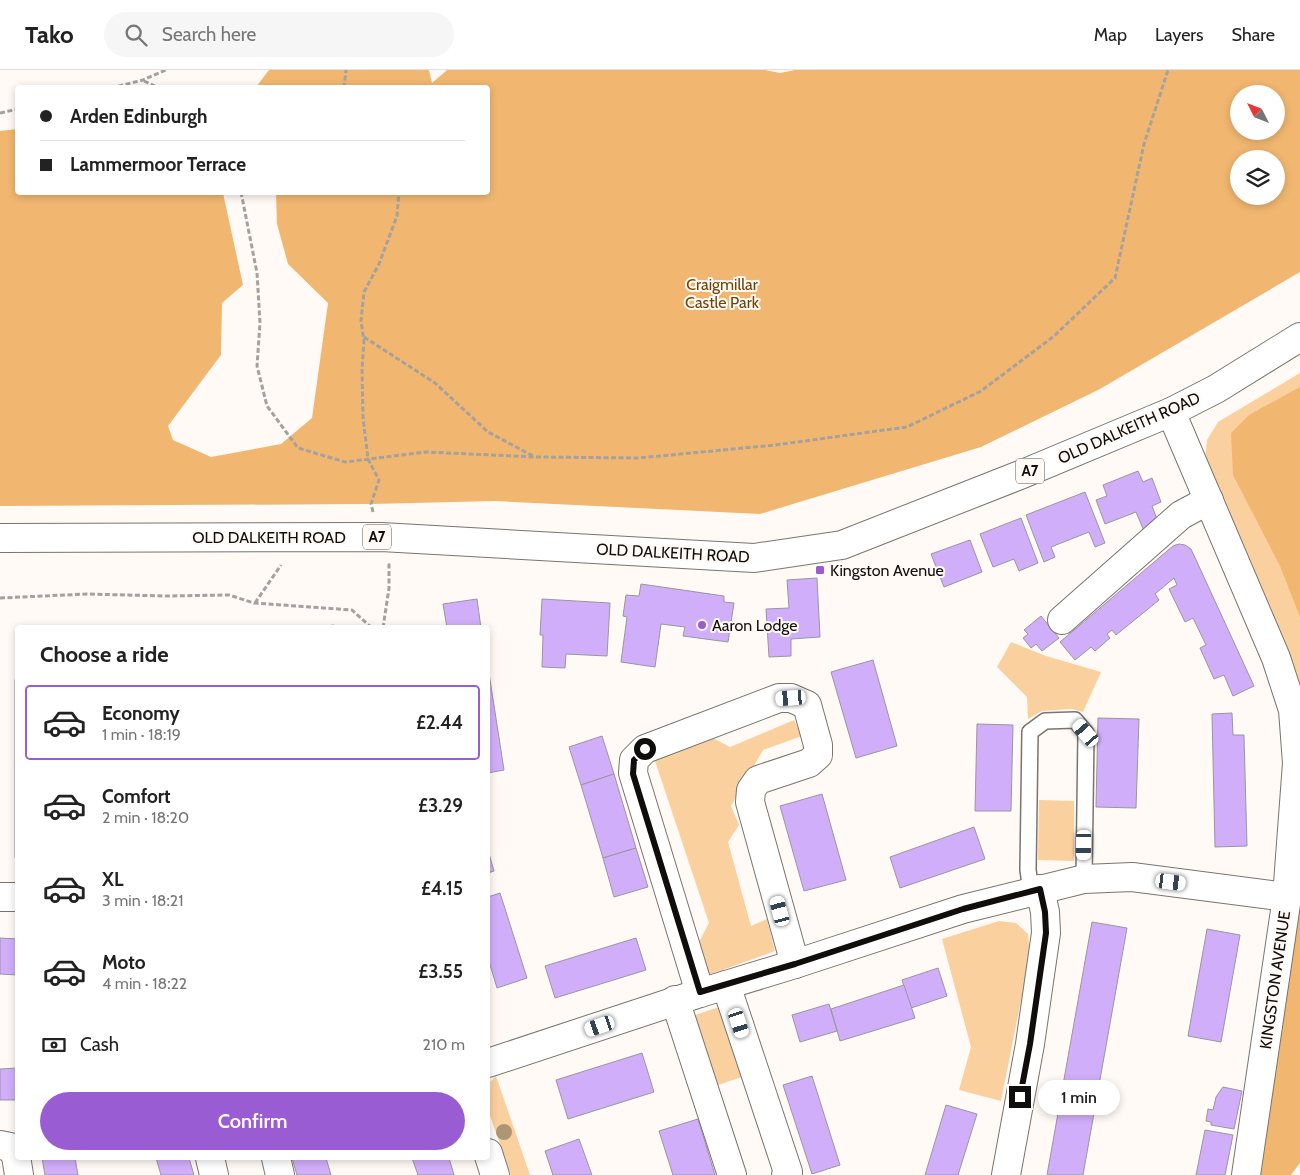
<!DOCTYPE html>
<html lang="en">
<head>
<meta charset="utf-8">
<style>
	body { margin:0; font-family:Cabin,sans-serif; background:#f6f6f6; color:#222; height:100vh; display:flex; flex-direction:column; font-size:19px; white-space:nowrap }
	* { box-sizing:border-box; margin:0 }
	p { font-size:16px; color:#767676 }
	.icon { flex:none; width:28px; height:28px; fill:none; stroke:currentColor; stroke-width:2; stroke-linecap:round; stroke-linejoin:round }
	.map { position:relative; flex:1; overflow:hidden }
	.details { position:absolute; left:15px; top:555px; width:475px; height:535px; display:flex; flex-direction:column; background:#fff; border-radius:5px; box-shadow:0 2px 8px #0003 }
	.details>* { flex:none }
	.guide { position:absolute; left:15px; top:15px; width:475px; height:110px; border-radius:5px; box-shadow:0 2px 8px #0003; display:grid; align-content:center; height:110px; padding:0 25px; background:#fff }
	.needle { width:32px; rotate:312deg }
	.fabs { position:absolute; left:1230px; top:15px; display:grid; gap:10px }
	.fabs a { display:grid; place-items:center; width:55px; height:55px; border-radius:50%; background:#fff; box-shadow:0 2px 8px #0003; font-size:25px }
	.end { position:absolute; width:22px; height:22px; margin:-11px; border:6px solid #100e0d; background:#fff; box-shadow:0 0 0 2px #fff }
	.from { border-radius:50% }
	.bubble { position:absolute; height:35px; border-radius:18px; background:#fff; box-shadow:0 2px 8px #0003; font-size:16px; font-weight:600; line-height:35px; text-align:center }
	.car { position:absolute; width:15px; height:30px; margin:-15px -8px; border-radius:6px; box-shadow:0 0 4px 1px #0007; background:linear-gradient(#fff 24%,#345 0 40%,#fff 0 76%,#345 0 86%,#fff 0) }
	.guide b { display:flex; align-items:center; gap:18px; height:48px; font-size:19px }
	.guide b+b { border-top:1px solid #e0e0e0 }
	.guide i { width:12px; height:12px; background:#222 }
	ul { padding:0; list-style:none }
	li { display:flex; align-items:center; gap:15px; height:75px; margin:0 10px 8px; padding:0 15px; border:2px solid transparent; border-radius:5px }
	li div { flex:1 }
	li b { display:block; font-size:19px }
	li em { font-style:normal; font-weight:600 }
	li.selected { border-color:#995cd3 }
	li>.icon { width:45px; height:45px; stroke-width:1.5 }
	h2 { padding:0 25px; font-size:22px; line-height:60px }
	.pay { display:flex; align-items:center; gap:12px; height:55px; padding:0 25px; font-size:19px }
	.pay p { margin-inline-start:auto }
	.action { display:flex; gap:10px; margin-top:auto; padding:10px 25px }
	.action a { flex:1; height:58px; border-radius:30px; background:#995cd3; color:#fff; font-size:20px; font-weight:600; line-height:58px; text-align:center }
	header { display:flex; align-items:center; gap:30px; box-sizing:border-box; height:70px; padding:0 25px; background:#fff; border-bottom:1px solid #e0e0e0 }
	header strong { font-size:24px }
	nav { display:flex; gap:28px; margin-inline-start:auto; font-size:18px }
	.search { width:350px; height:45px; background:#f6f6f6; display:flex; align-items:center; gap:12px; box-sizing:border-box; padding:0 18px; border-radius:28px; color:#767676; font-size:19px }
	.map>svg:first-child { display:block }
	.green { fill:#fad09f }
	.forest { fill:#f1b770; fill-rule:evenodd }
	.building { fill:#d1aefa; stroke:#99969d }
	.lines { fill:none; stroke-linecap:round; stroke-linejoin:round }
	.lane-casing { stroke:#79746e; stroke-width:18 }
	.street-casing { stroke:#79746e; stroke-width:30 }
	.secondary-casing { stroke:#79746e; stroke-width:30 }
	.primary-casing { stroke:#79746e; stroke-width:30 }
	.path { stroke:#a5a19e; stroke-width:3; stroke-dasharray:5 2.5; stroke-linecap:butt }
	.lane { stroke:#fff; stroke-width:15 }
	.street { stroke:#fff; stroke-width:28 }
	.secondary { stroke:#fff; stroke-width:28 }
	.primary { stroke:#fff; stroke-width:28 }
	.tree { fill:#ae9675 }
	.route { stroke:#100e0d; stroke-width:6 }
	.poi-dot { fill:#995cd3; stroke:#fffaf5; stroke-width:2 }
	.labels { text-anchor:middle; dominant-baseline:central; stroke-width:4; stroke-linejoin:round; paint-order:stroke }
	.shield { fill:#fffaf5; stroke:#585553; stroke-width:1 }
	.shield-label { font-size:15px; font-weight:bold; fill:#100e0d }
	.park-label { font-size:16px; fill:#6b450c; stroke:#fffaf5 }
	.street-label { font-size:16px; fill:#100e0d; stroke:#fffaf5 }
	.poi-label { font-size:16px; fill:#100e0d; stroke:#fffaf5; text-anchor:start }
</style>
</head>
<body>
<header>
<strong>Tako</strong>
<div class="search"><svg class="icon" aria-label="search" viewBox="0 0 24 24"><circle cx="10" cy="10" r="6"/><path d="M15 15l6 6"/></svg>Search here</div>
<nav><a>Map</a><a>Layers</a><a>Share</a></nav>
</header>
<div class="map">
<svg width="1300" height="1105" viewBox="0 0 1300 1105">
	<rect width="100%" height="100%" fill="#fffaf5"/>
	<g class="green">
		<path d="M 1300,303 L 1300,620 L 1205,389 L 1207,370 L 1218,352 Z"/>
		<path d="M 1011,572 L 1046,586 L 1101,602 L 1083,642 L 1072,639 L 1042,641 L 1028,649 L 1027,627 L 997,597 Z"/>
		<path d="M 794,650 L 802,666 L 763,680 L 731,736 L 739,755 L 728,772 L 751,856 L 767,849 L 775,881 L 706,906 L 696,878 L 709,853 L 653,685 L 709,666 L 730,677 Z"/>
		<path d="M 1039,730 L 1074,731 L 1074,791 L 1038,790 Z"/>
		<path d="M 999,851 L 1016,853 L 1028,864 L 1030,885 L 1001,1031 L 959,1020 L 971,977 L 942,869 Z"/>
		<path d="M 722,936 L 748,1005 L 712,1017 L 692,946 Z"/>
		<path d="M 496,1006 L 530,1105 L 511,1105 L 488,1040 L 488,1014 Z"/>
	</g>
	<g class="forest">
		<path d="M 269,0 L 429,0 L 432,13 L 447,0 L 765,0 L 780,3 L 795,0 L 1300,0 L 1300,202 L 1100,319 L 981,377 L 760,444 L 495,431 L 371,434 L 0,436 L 0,61 L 17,59 L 18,122 L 223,123 L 243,215 L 222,233 L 221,285 L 168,356 L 173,370 L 211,387 L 281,374 L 312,348 L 328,233 L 288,194 L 277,154 L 276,123 L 488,122 L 488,18 L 256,17 ZM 1239,24 L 1276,24 L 1276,61 L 1239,61 ZM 1239,89 L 1276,89 L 1276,126 L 1239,126 Z"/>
		<path d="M 1300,317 L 1300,547 L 1280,496 L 1233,405 L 1231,363 L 1249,345 Z"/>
		<path d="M 1300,834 L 1300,1093 L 1291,1105 L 1252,1105 Z"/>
	</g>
	<g class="building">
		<path d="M 1138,401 L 1143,412 L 1152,408 L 1161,432 L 1152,436 L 1157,449 L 1144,461 L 1136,442 L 1105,454 L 1096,430 L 1107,426 L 1103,415 Z"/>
		<path d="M 1085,422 L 1105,473 L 1095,477 L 1089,462 L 1051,477 L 1055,487 L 1044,492 L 1026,445 Z"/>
		<path d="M 1021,448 L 1038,493 L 1019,501 L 1014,489 L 993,497 L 980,464 Z"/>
		<path d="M 970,470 L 982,502 L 944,517 L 931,484 Z"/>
		<path d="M 1179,474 L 1185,475 L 1191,479 L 1254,616 L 1233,626 L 1224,605 L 1214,609 L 1200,578 L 1206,575 L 1193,548 L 1185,552 L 1169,519 L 1177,515 L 1174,508 L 1155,524 L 1159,530 L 1116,565 L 1112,560 L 1107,564 L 1110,568 L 1095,581 L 1091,577 L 1075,590 L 1060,572 L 1173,476 Z"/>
		<path d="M 817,508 L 820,567 L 791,569 L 791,586 L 769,587 L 766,539 L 789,538 L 787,510 Z"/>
		<path d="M 641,514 L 724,526 L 724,532 L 734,533 L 728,572 L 683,566 L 685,557 L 661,554 L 655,597 L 621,592 L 627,547 L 623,546 L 626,525 L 639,526 Z"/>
		<path d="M 477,529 L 481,558 L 447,558 L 443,534 Z"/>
		<path d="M 542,529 L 610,533 L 607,586 L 566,584 L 565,598 L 542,597 L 543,565 L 540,565 Z"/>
		<path d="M 1041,546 L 1059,568 L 1042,581 L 1036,574 L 1031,578 L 1023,568 L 1028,564 L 1024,560 Z"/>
		<path d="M 334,555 L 334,558 L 307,558 Z"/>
		<path d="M 873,590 L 897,676 L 856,688 L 831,602 Z"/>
		<path d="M 488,597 L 504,700 L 488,703 Z"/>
		<rect x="15" y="610" width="3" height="177"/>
		<path d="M 1232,643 L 1233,665 L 1244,665 L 1247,776 L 1215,777 L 1212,644 Z"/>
		<path d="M 1098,648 L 1139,649 L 1136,738 L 1096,737 Z"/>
		<path d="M 977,654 L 1013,655 L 1011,741 L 975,741 Z"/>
		<path d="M 602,666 L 614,704 L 581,715 L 569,677 Z"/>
		<path d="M 614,704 L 636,778 L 603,788 L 581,715 Z"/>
		<path d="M 822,724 L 846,810 L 804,821 L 780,736 Z"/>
		<path d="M 974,757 L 985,789 L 900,818 L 890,787 Z"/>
		<path d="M 636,778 L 648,817 L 614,827 L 603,788 Z"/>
		<path d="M 488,780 L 494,801 L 488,803 Z"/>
		<path d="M 500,823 L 527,908 L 497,918 L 488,888 L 488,827 Z"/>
		<path d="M 1092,852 L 1127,858 L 1083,1105 L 1047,1105 Z"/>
		<path d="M 1207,859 L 1240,865 L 1221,972 L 1188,966 Z"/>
		<path d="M 0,868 L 18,869 L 18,905 L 0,904 Z"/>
		<path d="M 636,868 L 646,900 L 555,928 L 545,896 Z"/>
		<path d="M 938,898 L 947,926 L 911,938 L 902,910 Z"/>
		<path d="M 904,915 L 915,948 L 840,971 L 831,939 Z"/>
		<path d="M 829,934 L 837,961 L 800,972 L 792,945 Z"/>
		<path d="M 642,983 L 654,1022 L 568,1049 L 556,1010 Z"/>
		<path d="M 18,998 L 18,1030 L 0,1030 L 0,999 Z"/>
		<path d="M 812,1006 L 840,1095 L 812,1104 L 783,1015 Z"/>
		<path d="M 1223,1017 L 1242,1021 L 1234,1059 L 1211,1055 L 1211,1052 L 1206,1051 L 1208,1039 L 1213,1040 L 1216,1027 Z"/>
		<path d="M 946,1035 L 977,1044 L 958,1105 L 925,1105 Z"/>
		<path d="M 698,1049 L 715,1105 L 673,1105 L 659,1061 Z"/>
		<path d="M 1205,1060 L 1233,1065 L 1225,1105 L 1196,1105 Z"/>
		<path d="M 579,1069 L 592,1105 L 553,1105 L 545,1081 Z"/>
		<path d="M 42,1088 L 75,1088 L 78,1105 L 45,1105 Z"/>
		<path d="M 156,1088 L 189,1088 L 194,1105 L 161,1105 Z"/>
		<path d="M 292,1088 L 326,1088 L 331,1105 L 297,1105 Z"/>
		<path d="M 412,1088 L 449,1088 L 454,1105 L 418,1105 Z"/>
	</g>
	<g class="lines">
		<g class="lane-casing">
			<path id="lane" d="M 1031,821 L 1028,800 L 1030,662 L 1045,651 L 1075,650 L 1086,663 L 1084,809"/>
		</g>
		<g class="street-casing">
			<g id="street">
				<path d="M 1062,550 L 1181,445 L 1209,430"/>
				<path d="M 0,827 L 18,827"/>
				<path d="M 726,915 L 788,1102 L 786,1105"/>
				<path d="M 700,923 L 633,703 L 634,690 L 645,679 L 779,628 L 791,628 L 807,635 L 818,675 L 818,685 L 809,693 L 758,710 L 751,720 L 750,732 L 795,894"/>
				<path d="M 675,930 L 732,1105"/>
				<path d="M 488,993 L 700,923 L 795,894 L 963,839 L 1084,809 L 1132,807 L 1287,827"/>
				<path d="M 0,1075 L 10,1077 L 16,1086 L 19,1105"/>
				<path d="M 488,1083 L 495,1105"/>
				<path d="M 210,1088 L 214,1105"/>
				<path d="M 276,1088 L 280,1105"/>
				<path d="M 1006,1105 L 1030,974 L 1046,863 L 1045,842 L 1040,819"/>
			</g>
		</g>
		<g class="secondary-casing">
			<path id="secondary" d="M 1171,342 L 1276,588 L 1293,640 L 1297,693 L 1287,827 L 1246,1105"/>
		</g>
		<g class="primary-casing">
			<path id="primary" d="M 0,468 L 381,467 L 754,488 L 842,475 L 1020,405 L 1171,342 L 1216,319 L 1300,267"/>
		</g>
		<g class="path">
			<path d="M 144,11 L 159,18"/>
			<path d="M 111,18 L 143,10 L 166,0"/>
			<path d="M 344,18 L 346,0"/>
			<path d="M 0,43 L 18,39"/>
			<path d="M 241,122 L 257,203 L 260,253 L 257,296 L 267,336 L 298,378 L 345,392 L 426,382 L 536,387 L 639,388 L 775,375 L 907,357 L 981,321 L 1053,267 L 1115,208 L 1144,74 L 1168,0"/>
			<path d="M 364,267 L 435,313 L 488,362 L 533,386"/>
			<path d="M 373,442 L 371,434 L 379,410 L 368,389 L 363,347 L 362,299 L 364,271 L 361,251 L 364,222 L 379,194 L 397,146 L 399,122"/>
			<path d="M 0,528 L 87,524 L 165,526 L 229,525 L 254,533 L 352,540 L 372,558"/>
			<path d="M 255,533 L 281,495"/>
			<path d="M 383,558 L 389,518 L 389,493"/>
		</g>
		<use href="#lane" class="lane"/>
		<use href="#street" class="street"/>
		<use href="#secondary" class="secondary"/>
		<use href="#primary" class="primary"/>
	</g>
	<circle class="tree" cx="504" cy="1062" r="8"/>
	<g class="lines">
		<path class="route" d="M 645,679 L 634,690 L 633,704 L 700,922 L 795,894 L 963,839 L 1040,819 L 1045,842 L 1046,863 L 1030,974 L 1020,1027"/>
	</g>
	<g class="poi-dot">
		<rect x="815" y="495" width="10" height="10" rx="2.5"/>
		<circle cx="702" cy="555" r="5"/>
	</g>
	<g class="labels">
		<g class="shield">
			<rect x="1016" y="388.5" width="28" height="25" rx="4"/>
			<rect x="363" y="454.5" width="28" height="25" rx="4"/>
		</g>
		<g class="shield-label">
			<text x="1030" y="401">A7</text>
			<text x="377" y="467">A7</text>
		</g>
		<g class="park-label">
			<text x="722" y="214">Craigmillar<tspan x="722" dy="18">Castle Park</tspan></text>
		</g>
		<g class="street-label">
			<text transform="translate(1129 358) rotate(-24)">OLD DALKEITH ROAD</text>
			<text x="269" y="467">OLD DALKEITH ROAD</text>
			<text transform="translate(673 483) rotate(3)">OLD DALKEITH ROAD</text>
			<text transform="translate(1275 910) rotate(-82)">KINGSTON AVENUE</text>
		</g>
		<g class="poi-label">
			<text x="830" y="500">Kingston Avenue</text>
			<text x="712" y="555">Aaron Lodge</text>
		</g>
	</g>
</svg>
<div class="fabs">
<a><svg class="needle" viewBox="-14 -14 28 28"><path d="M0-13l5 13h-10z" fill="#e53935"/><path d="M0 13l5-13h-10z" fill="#767676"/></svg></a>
<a><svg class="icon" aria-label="layers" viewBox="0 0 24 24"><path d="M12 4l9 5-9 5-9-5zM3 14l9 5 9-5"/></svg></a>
</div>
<i class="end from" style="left:645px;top:679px"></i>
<i class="end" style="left:1020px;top:1027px"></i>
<div class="bubble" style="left:1038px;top:1010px;width:82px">1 min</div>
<i class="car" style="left:791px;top:628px;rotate:266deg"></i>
<i class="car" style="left:1086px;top:663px;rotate:319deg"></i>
<i class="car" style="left:1084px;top:775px;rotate:181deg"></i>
<i class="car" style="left:1171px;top:812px;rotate:97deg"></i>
<i class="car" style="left:780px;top:841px;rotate:345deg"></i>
<i class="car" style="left:739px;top:953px;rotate:162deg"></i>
<i class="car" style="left:600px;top:956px;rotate:251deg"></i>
<div class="guide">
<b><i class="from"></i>Arden Edinburgh</b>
<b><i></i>Lammermoor Terrace</b>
</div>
<section class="details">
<h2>Choose a ride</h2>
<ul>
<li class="selected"><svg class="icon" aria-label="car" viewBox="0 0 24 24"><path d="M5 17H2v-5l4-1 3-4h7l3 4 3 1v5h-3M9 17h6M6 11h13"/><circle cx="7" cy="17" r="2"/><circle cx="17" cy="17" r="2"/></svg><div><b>Economy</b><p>1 min · 18:19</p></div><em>£2.44</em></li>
<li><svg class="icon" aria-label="car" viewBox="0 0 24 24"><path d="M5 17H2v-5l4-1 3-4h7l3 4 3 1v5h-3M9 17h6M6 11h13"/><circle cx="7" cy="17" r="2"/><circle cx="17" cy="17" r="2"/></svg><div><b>Comfort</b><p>2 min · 18:20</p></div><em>£3.29</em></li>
<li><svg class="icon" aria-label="car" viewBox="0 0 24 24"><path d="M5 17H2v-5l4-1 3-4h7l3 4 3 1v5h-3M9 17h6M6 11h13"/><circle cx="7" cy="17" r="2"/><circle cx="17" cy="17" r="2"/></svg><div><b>XL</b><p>3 min · 18:21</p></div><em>£4.15</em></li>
<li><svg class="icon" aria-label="car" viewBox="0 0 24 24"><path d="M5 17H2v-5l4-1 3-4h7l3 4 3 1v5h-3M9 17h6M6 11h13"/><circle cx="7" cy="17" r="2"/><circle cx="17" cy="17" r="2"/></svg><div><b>Moto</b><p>4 min · 18:22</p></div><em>£3.55</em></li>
</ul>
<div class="pay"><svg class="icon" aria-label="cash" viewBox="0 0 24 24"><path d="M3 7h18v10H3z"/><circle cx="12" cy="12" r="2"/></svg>Cash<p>210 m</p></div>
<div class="action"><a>Confirm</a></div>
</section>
</div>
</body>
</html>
